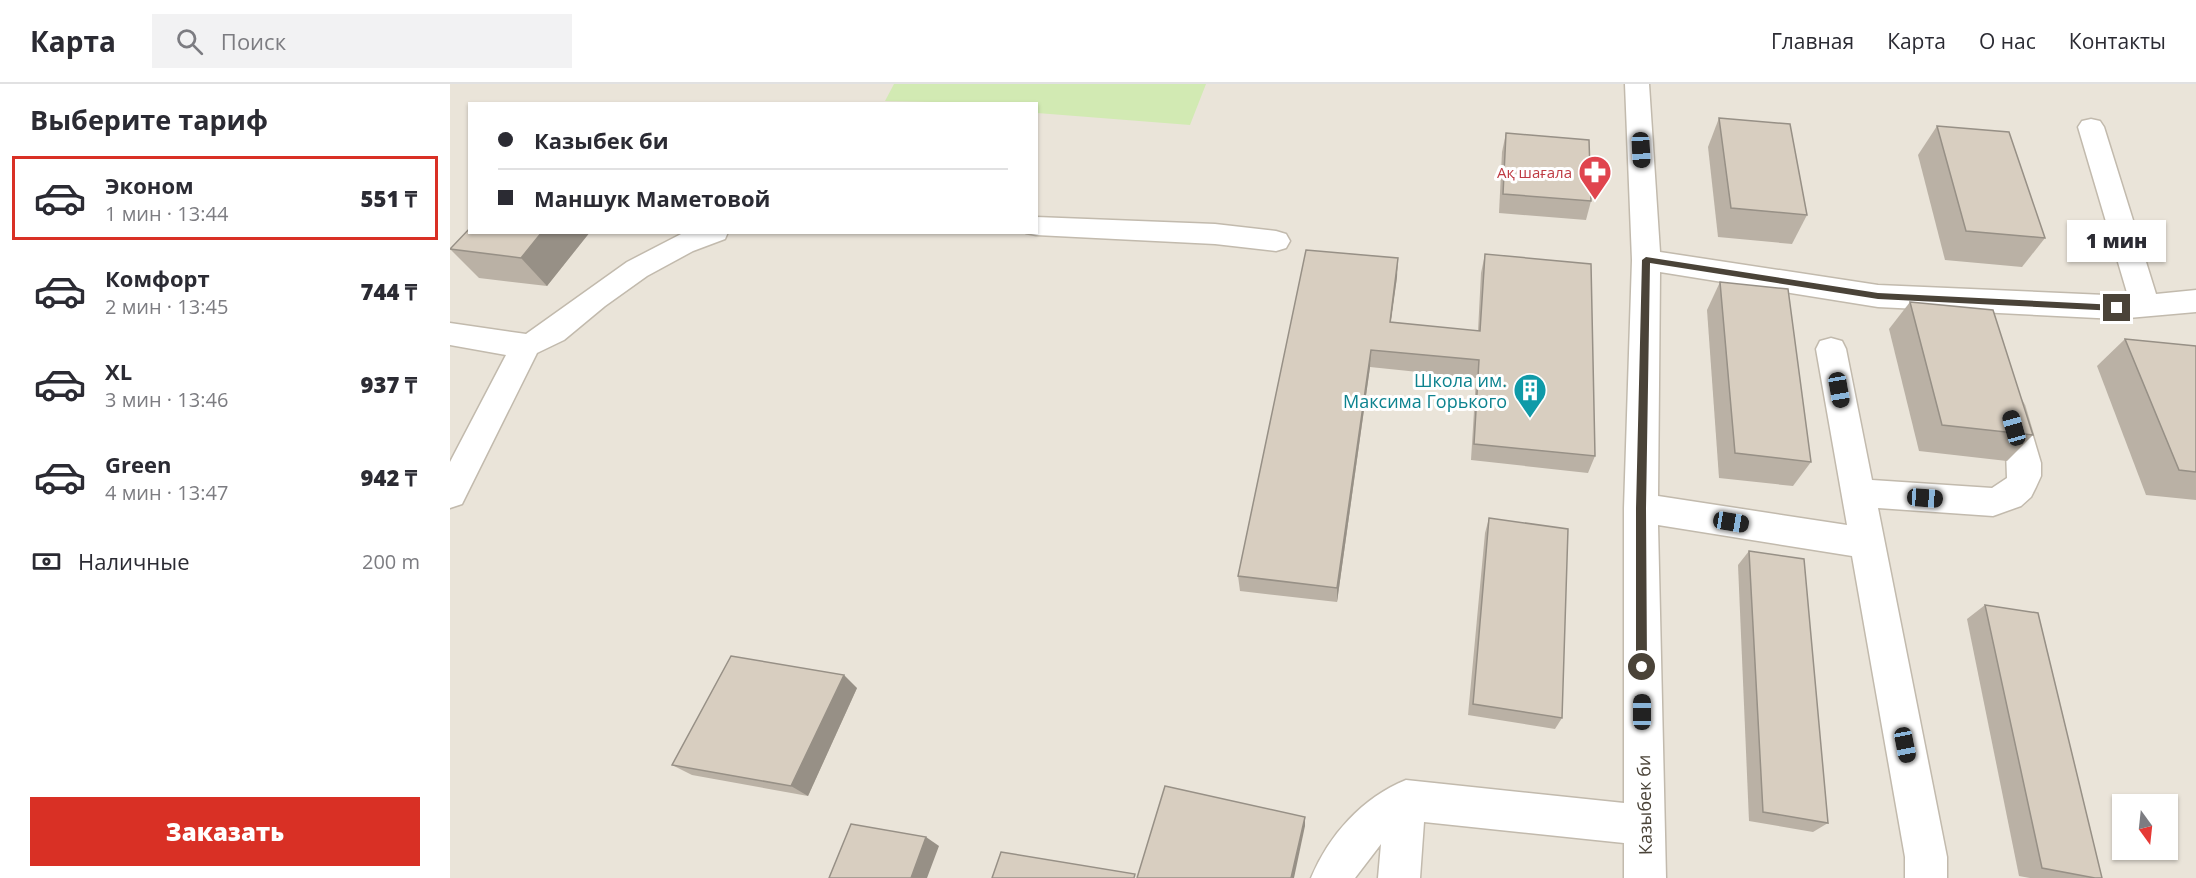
<!DOCTYPE html>
<html lang="ru">
<head>
<meta charset="utf-8">
<style>
	body { margin:0; font-family:"Open Sans",sans-serif; background:#f2f2f3; color:#2b2b33; height:100vh; display:flex; flex-direction:column; font-size:22px; white-space:nowrap }
	* { box-sizing:border-box; margin:0 }
	p { font-size:20px; color:#7c7c81 }
	.icon { flex:none; width:33px; height:33px; fill:none; stroke:currentColor; stroke-width:2; stroke-linecap:round; stroke-linejoin:round }
	.map { position:relative; flex:1; overflow:hidden }
	.drawer { display:flex; flex-direction:column; background:#fff; width:450px }
	.drawer>* { flex:none }
	.banner { position:absolute; left:18px; top:18px; width:570px; height:132px; border-radius:0px; box-shadow:0 2px 4px #0004; display:grid; align-content:center; height:132px; padding:0 30px; background:#fff }
	.needle { width:39px; rotate:165deg }
	.tools { position:absolute; left:1662px; top:710px; display:grid; gap:12px }
	.tools a { display:grid; place-items:center; width:66px; height:66px; border-radius:0px; background:#fff; box-shadow:0 2px 4px #0004; font-size:30px }
	.end { position:absolute; width:27px; height:27px; margin:-14px; border:8px solid #4a4338; background:#fff; box-shadow:0 0 0 3px #fff }
	.from { border-radius:50% }
	.bubble { position:absolute; height:42px; border-radius:0px; background:#fff; box-shadow:0 2px 4px #0004; font-size:20px; font-weight:800; line-height:42px; text-align:center }
	.car { position:absolute; width:18px; height:36px; margin:-18px -9px; border-radius:8px; box-shadow:0 0 4px 2px #0007; background:linear-gradient(#222 24%,#8ab4d8 0 40%,#222 0 76%,#8ab4d8 0 86%,#222 0) }
	.banner b { display:flex; align-items:center; gap:21px; height:57px; font-size:22px }
	.banner b+b { border-top:2px solid #e1e1e2 }
	.banner i { width:15px; height:15px; background:#2b2b33 }
	ul { padding:0; list-style:none }
	li { display:flex; align-items:center; gap:18px; height:84px; margin:0 12px 9px; padding:0 18px; border:3px solid transparent; border-radius:0px }
	li div { flex:1 }
	li b { display:block; font-size:22px }
	li em { font-style:normal; font-weight:800 }
	li.active { border-color:#d93025 }
	li>.icon { width:54px; height:54px; stroke-width:1.5 }
	h2 { padding:0 30px; font-size:27px; line-height:72px }
	.pay { display:flex; align-items:center; gap:15px; height:66px; padding:0 30px; font-size:22px }
	.pay p { margin-inline-start:auto }
	.cta { display:flex; gap:12px; margin-top:auto; padding:12px 30px }
	.cta a { flex:1; height:69px; border-radius:0px; background:#d93025; color:#fff; font-size:24px; font-weight:800; line-height:69px; text-align:center }
	header { display:flex; align-items:center; gap:36px; box-sizing:border-box; height:84px; padding:0 30px; background:#fff; border-bottom:2px solid #e1e1e2 }
	header strong { font-size:28px }
	nav { display:flex; gap:33px; margin-inline-start:auto; font-size:21px }
	.search { width:420px; height:54px; background:#f2f2f3; display:flex; align-items:center; gap:15px; box-sizing:border-box; padding:0 21px; border-radius:0px; color:#7c7c81; font-size:22px }
	main { display:flex; flex:1; min-height:0 }
	.map>svg:first-child { display:block }
	.residential { fill:#eae4d9; fill-rule:evenodd }
	.green { fill:#d2eab3 }
	.lines { fill:none; stroke-linecap:round; stroke-linejoin:round }
	.minor-casing { stroke:#c2baad; stroke-width:3 }
	.minor { fill:#fff; fill-rule:evenodd }
	.wall { fill:#bab1a5 }
	.shaded-wall { fill:#979086 }
	.building { fill:#d8cec0; stroke:#979086; stroke-width:1.5 }
	.route { fill:#4a4338 }
	.labels { text-anchor:middle; dominant-baseline:central; stroke-width:6; stroke-linejoin:round; paint-order:stroke }
	.far-health-label { font-size:15px; fill:#be3a42; stroke:#fff; text-anchor:end }
	.culture-label { font-size:18px; fill:#0d838f; stroke:#fff; text-anchor:end }
	.street-label { font-size:18px; fill:#4a4338; stroke:#fff }
</style>
</head>
<body>
<header>
<strong>Карта</strong>
<div class="search"><svg class="icon" aria-label="search" viewBox="0 0 24 24"><circle cx="10" cy="10" r="6"/><path d="M15 15l6 6"/></svg>Поиск</div>
<nav><a>Главная</a><a>Карта</a><a>О нас</a><a>Контакты</a></nav>
</header>
<main>
<section class="drawer">
<h2>Выберите тариф</h2>
<ul>
<li class="active"><svg class="icon" aria-label="car" viewBox="0 0 24 24"><path d="M5 17H2v-5l4-1 3-4h7l3 4 3 1v5h-3M9 17h6M6 11h13"/><circle cx="7" cy="17" r="2"/><circle cx="17" cy="17" r="2"/></svg><div><b>Эконом</b><p>1 мин · 13:44</p></div><em>551 ₸</em></li>
<li><svg class="icon" aria-label="car" viewBox="0 0 24 24"><path d="M5 17H2v-5l4-1 3-4h7l3 4 3 1v5h-3M9 17h6M6 11h13"/><circle cx="7" cy="17" r="2"/><circle cx="17" cy="17" r="2"/></svg><div><b>Комфорт</b><p>2 мин · 13:45</p></div><em>744 ₸</em></li>
<li><svg class="icon" aria-label="car" viewBox="0 0 24 24"><path d="M5 17H2v-5l4-1 3-4h7l3 4 3 1v5h-3M9 17h6M6 11h13"/><circle cx="7" cy="17" r="2"/><circle cx="17" cy="17" r="2"/></svg><div><b>XL</b><p>3 мин · 13:46</p></div><em>937 ₸</em></li>
<li><svg class="icon" aria-label="car" viewBox="0 0 24 24"><path d="M5 17H2v-5l4-1 3-4h7l3 4 3 1v5h-3M9 17h6M6 11h13"/><circle cx="7" cy="17" r="2"/><circle cx="17" cy="17" r="2"/></svg><div><b>Green</b><p>4 мин · 13:47</p></div><em>942 ₸</em></li>
</ul>
<div class="pay"><svg class="icon" aria-label="cash" viewBox="0 0 24 24"><path d="M3 7h18v10H3z"/><circle cx="12" cy="12" r="2"/></svg>Наличные<p>200 m</p></div>
<div class="cta"><a>Заказать</a></div>
</section>
<div class="map">
<svg width="1746" height="794" viewBox="0 0 1746 794">
	<rect width="100%" height="100%" fill="#f6f2eb"/>
	<path class="residential" d="M 0,0 L 1746,0 L 1746,794 L 0,794 ZM 20,20 L 586,20 L 586,148 L 20,148 ZM 1672,720 L 1718,720 L 1718,765 L 1672,765 Z"/>
	<path class="green" d="M 444,0 L 756,0 L 740,41 L 587,29 L 586,20 L 435,17 Z"/>
	<g class="lines">
		<g class="minor-casing">
			<g id="minor">
				<path d="M 1175,0 L 1199,0 L 1210,168 L 1428,201 L 1678,212 L 1628,43 L 1632,37 L 1641,35 L 1650,37 L 1654,43 L 1706,210 L 1746,206 L 1746,228 L 1667,235 L 1428,223 L 1210,188 L 1208,412 L 1397,441 L 1366,265 L 1370,257 L 1381,254 L 1392,257 L 1396,265 L 1422,396 L 1542,404 L 1557,394 L 1556,366 L 1542,322 L 1547,313 L 1558,310 L 1569,313 L 1574,322 L 1591,379 L 1591,392 L 1586,403 L 1581,413 L 1571,422 L 1543,432 L 1428,424 L 1497,773 L 1497,794 L 1455,794 L 1455,773 L 1402,472 L 1208,441 L 1216,794 L 1174,794 L 1174,759 L 974,738 L 970,794 L 928,794 L 931,760 L 905,794 L 861,794 C 879,751 912,714 956,696 L 1174,719 L 1174,424 L 1182,176 Z"/>
				<path d="M 586,133 L 765,140 L 826,147 L 836,150 L 840,157 L 836,164 L 826,167 L 765,160 L 586,151 L 576,149 L 586,148 Z"/>
				<path d="M 235,148 L 278,148 L 275,155 L 243,167 L 197,192 L 155,222 L 114,256 L 87,269 L 12,420 L 0,424 L 0,378 L 56,271 L 0,261 L 0,239 L 76,250 L 177,178 Z"/>
			</g>
		</g>
		<use href="#minor" class="minor"/>
	</g>
	<g class="wall">
		<path d="M 1269,34 L 1357,131 L 1342,160 L 1268,153 L 1258,63 Z"/>
		<path d="M 1487,42 L 1595,154 L 1572,183 L 1495,176 L 1468,71 Z"/>
		<path d="M 1056,49 L 1141,117 L 1136,136 L 1049,129 L 1052,68 Z"/>
		<path d="M 140,148 L 97,202 L 29,194 L 0,165 Z"/>
		<path d="M 1035,170 L 1145,372 L 1138,389 L 1021,376 L 1026,294 L 920,283 L 887,518 L 790,507 L 788,492 L 947,193 L 941,238 L 1028,247 L 1031,189 Z"/>
		<path d="M 1270,198 L 1361,378 L 1343,402 L 1269,394 L 1257,226 Z"/>
		<path d="M 1460,218 L 1583,351 L 1557,377 L 1469,367 L 1439,245 Z"/>
		<path d="M 1675,255 L 1746,262 L 1746,416 L 1696,411 L 1647,282 Z"/>
		<path d="M 1039,434 L 1112,634 L 1105,645 L 1018,631 L 1035,449 Z"/>
		<path d="M 1299,467 L 1378,739 L 1363,748 L 1299,737 L 1288,481 Z"/>
		<path d="M 1535,521 L 1652,794 L 1580,794 L 1569,792 L 1517,535 Z"/>
		<path d="M 407,604 L 358,712 L 242,691 L 222,681 Z"/>
	</g>
	<g class="shaded-wall">
		<path d="M 92,148 L 140,148 L 97,202 L 71,174 Z"/>
		<path d="M 948,174 L 947,193 L 938,256 L 940,238 Z"/>
		<path d="M 921,266 L 920,283 L 887,518 L 887,504 Z"/>
		<path d="M 394,591 L 407,604 L 358,712 L 341,702 Z"/>
		<path d="M 855,733 L 855,742 L 844,794 L 841,794 Z"/>
		<path d="M 476,753 L 489,762 L 477,794 L 461,794 Z"/>
	</g>
	<g class="building">
		<path d="M 1269,34 L 1340,40 L 1357,131 L 1281,124 Z"/>
		<path d="M 1487,42 L 1559,48 L 1595,154 L 1516,147 Z"/>
		<path d="M 1056,49 L 1139,56 L 1141,117 L 1053,110 Z"/>
		<path d="M 20,144 L 20,148 L 92,148 L 71,174 L 0,165 Z"/>
		<path d="M 856,166 L 948,174 L 940,238 L 1030,247 L 1035,170 L 1141,180 L 1145,372 L 1024,360 L 1029,276 L 921,266 L 887,504 L 788,492 Z"/>
		<path d="M 1270,198 L 1338,205 L 1361,378 L 1285,369 Z"/>
		<path d="M 1460,218 L 1543,226 L 1583,351 L 1492,341 Z"/>
		<path d="M 1675,255 L 1746,262 L 1746,388 L 1729,386 Z"/>
		<path d="M 1039,434 L 1118,445 L 1112,634 L 1023,620 Z"/>
		<path d="M 1299,467 L 1354,475 L 1378,739 L 1313,728 Z"/>
		<path d="M 1535,521 L 1588,529 L 1652,794 L 1645,794 L 1592,784 Z"/>
		<path d="M 281,572 L 394,591 L 341,702 L 222,681 Z"/>
		<path d="M 715,702 L 855,733 L 841,794 L 687,794 Z"/>
		<path d="M 401,740 L 476,753 L 461,794 L 379,794 Z"/>
		<path d="M 551,768 L 685,790 L 684,794 L 542,794 Z"/>
	</g>
	<path class="route" d="M 1196,173 L 1428,209 L 1667,221 L 1671,224 L 1667,227 L 1428,215 L 1200,179 L 1196,424 L 1197,583 L 1192,588 L 1186,583 L 1186,424 L 1192,176 Z"/>
	<defs>
		<g id="pharmacy-pin" transform="scale(1.725)"><path d="M0 17L-7.5 6A9.5 9.5 0 1 1 7.5 6Z" fill="#e0444e" stroke="#fff"/><path d="M-2-6h4v4h4v4h-4v4h-4v-4h-4v-4h4Z" fill="#fff"/></g>
		<g id="building-pin" transform="scale(1.725)"><path d="M0 17L-7.5 6A9.5 9.5 0 1 1 7.5 6Z" fill="#0f9aa8" stroke="#fff"/><path d="M-4-6H4V6H1V3H-1V6H-4ZM-2.5-4.3h1.7v1.8h-1.7ZM.8-4.3h1.7v1.8H.8ZM-2.5-1h1.7V.8h-1.7ZM.8-1h1.7V.8H.8Z" fill="#fff"/></g>
	</defs>
	<g fill-rule="evenodd">
		<use href="#pharmacy-pin" x="1145" y="88"/>
		<use href="#building-pin" x="1080" y="306"/>
	</g>
	<g class="labels">
		<g class="far-health-label">
			<text x="1122" y="88">Ақ шағала</text>
		</g>
		<g class="culture-label">
			<text x="1057" y="296">Школа им.<tspan x="1057" dy="21">Максима Горького</tspan></text>
		</g>
		<g class="street-label">
			<text transform="translate(1194 721) rotate(-91)">Казыбек би</text>
		</g>
	</g>
</svg>
<div class="tools">
<a><svg class="needle" viewBox="-14 -14 28 28"><path d="M0-13l5 13h-10z" fill="#e53935"/><path d="M0 13l5-13h-10z" fill="#7c7c81"/></svg></a>
</div>
<i class="end from" style="left:1192px;top:583px"></i>
<i class="end" style="left:1667px;top:224px"></i>
<div class="bubble" style="left:1617px;top:136px;width:99px">1 мин</div>
<i class="car" style="left:1191px;top:66px;rotate:177deg"></i>
<i class="car" style="left:1389px;top:306px;rotate:170deg"></i>
<i class="car" style="left:1564px;top:344px;rotate:344deg"></i>
<i class="car" style="left:1475px;top:414px;rotate:94deg"></i>
<i class="car" style="left:1281px;top:438px;rotate:99deg"></i>
<i class="car" style="left:1192px;top:628px;rotate:0deg"></i>
<i class="car" style="left:1455px;top:661px;rotate:169deg"></i>
<div class="banner">
<b><i class="from"></i>Казыбек би</b>
<b><i></i>Маншук Маметовой</b>
</div>
</div>
</main>
</body>
</html>
